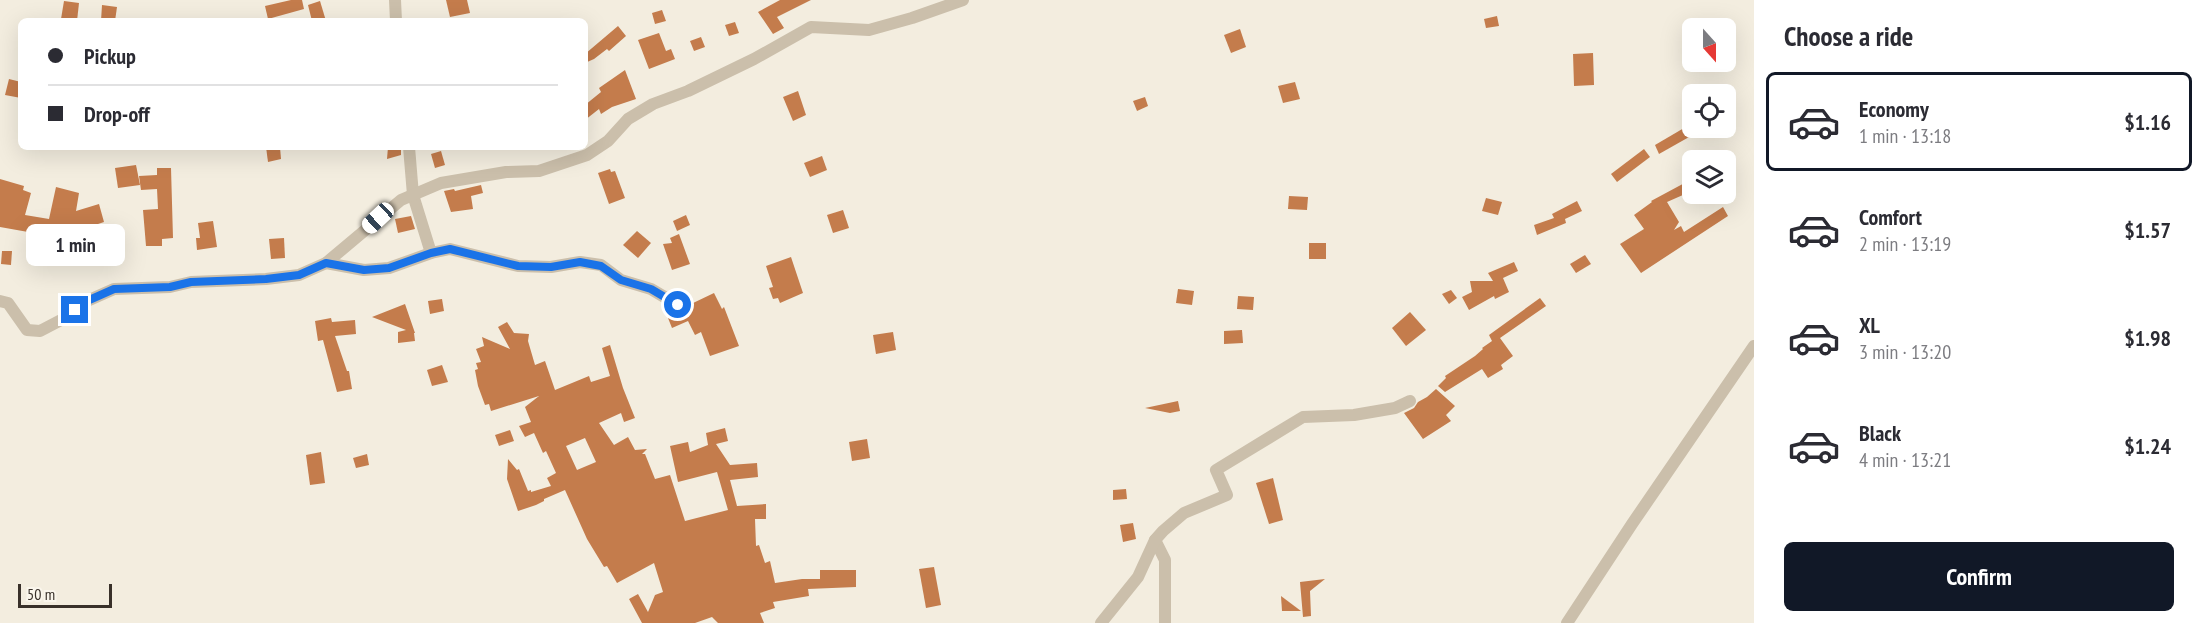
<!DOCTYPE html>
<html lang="en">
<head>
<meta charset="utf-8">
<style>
	body { margin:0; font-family:"PT Sans Narrow",sans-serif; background:#f2f2f3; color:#2b2b33; height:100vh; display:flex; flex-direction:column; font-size:22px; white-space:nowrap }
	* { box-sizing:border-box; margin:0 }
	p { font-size:20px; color:#7c7c81 }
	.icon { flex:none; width:33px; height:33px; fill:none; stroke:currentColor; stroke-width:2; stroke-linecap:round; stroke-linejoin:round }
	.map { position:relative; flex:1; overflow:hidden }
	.sheet { display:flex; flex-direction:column; background:#fff; width:450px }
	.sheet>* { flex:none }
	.hud { position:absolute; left:18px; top:18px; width:570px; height:132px; border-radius:9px; box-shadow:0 6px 24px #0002; display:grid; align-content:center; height:132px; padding:0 30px; background:#fff }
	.needle { width:39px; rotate:159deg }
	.controls { position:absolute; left:1682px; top:18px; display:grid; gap:12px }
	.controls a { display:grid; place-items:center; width:54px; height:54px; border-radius:9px; background:#fff; box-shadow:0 6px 24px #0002; font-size:30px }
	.scale { position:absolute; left:18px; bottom:15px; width:94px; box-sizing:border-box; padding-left:6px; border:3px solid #39312a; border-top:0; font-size:16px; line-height:21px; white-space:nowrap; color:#39312a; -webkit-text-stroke:4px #faf6ec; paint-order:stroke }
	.end { position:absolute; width:27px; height:27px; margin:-14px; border:8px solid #1a73e8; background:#fff; box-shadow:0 0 0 3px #fff }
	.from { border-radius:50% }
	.bubble { position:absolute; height:42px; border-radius:9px; background:#fff; box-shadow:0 6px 24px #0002; font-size:20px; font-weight:600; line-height:42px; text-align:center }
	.car { position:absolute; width:18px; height:36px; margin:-18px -9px; border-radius:8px; box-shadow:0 0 4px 2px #0007; background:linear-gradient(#fff 24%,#345 0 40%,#fff 0 76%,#345 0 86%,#fff 0) }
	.hud b { display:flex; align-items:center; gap:21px; height:57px; font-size:22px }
	.hud b+b { border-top:2px solid #e1e1e2 }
	.hud i { width:15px; height:15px; background:#2b2b33 }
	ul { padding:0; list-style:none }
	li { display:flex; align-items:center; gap:18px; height:99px; margin:0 12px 9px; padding:0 18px; border:3px solid transparent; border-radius:9px }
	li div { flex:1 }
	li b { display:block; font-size:22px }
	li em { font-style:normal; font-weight:600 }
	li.on { border-color:#111827 }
	li>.icon { width:54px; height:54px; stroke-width:1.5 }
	h2 { padding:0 30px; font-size:27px; line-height:72px }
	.primary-button { display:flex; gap:12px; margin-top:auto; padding:12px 30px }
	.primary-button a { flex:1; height:69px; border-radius:9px; background:#111827; color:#fff; font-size:24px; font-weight:600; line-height:69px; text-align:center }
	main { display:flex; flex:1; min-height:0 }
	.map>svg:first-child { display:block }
	.building { fill:#c47c4c; fill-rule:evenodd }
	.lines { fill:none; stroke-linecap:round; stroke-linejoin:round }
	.minor { stroke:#cbbfab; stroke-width:12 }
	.route { stroke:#1a73e8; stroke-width:8 }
</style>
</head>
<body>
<main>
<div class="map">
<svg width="1754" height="623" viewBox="0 0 1754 623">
	<rect width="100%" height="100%" fill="#f3eddf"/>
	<g class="building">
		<path d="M 291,0 L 302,0 L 304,9 L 268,19 L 265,6 Z"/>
		<path d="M 446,0 L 467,0 L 470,13 L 450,17 Z"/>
		<path d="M 780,0 L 811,0 L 777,17 L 784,28 L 773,34 L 758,12 Z"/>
		<path d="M 64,1 L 79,3 L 77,21 L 61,19 Z"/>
		<path d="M 320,1 L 326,21 L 312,21 L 308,5 Z"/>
		<path d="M 102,5 L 117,7 L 115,21 L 101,21 Z"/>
		<path d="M 662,10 L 666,21 L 655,24 L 652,13 Z"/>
		<path d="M 1497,16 L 1499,26 L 1486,28 L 1484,19 Z"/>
		<path d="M 735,22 L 739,33 L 729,36 L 725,25 Z"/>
		<path d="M 618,26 L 626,36 L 609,51 L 607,49 L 594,59 L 585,63 L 585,54 Z"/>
		<path d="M 1240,29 L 1246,47 L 1231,53 L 1224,35 Z"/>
		<path d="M 659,33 L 666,51 L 671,49 L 675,59 L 649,69 L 638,40 Z"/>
		<path d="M 701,37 L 705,47 L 694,51 L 690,41 Z"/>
		<path d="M 1593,53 L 1594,85 L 1574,86 L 1573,54 Z"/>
		<path d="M 625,70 L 636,99 L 612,107 L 601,114 L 599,109 L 585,120 L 585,105 L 601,92 L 599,88 Z"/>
		<path d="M 9,79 L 21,82 L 21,98 L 5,95 Z"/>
		<path d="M 1295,82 L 1300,99 L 1283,103 L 1278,86 Z"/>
		<path d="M 798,91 L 806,115 L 793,121 L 783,97 Z"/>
		<path d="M 1145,97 L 1148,106 L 1137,111 L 1133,101 Z"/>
		<path d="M 1684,128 L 1705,128 L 1659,154 L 1655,145 Z"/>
		<path d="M 266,147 L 280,147 L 281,159 L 268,162 Z"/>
		<path d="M 388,147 L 401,147 L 401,155 L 387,159 Z"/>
		<path d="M 1644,149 L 1650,157 L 1617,182 L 1611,174 Z"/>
		<path d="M 441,151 L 445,165 L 435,168 L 431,154 Z"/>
		<path d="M 822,156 L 827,170 L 810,177 L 804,163 Z"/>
		<path d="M 136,165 L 140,185 L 118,188 L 115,168 Z"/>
		<path d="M 157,168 L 171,168 L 173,238 L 162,239 L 162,246 L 146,246 L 143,210 L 158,209 L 157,189 L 141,190 L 139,176 L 157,175 Z"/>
		<path d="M 610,169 L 611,172 L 615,171 L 625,198 L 609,204 L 598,173 Z"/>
		<path d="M 0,179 L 24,186 L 23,190 L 31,193 L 25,215 L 49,219 L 56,187 L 79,193 L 76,211 L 99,204 L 104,222 L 95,225 L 94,237 L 70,236 L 70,238 L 65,237 L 69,254 L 51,255 L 51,250 L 40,247 L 45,235 L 0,227 Z"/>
		<path d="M 1692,179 L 1692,191 L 1667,202 L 1679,222 L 1674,230 L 1681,226 L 1684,232 L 1723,207 L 1728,216 L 1641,273 L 1620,244 L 1644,229 L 1634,215 L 1652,202 L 1651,201 Z"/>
		<path d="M 481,185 L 483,193 L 471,196 L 473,209 L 451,212 L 444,191 L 454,189 L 455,191 Z"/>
		<path d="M 1289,196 L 1308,197 L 1307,210 L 1288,209 Z"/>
		<path d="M 1486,198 L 1502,202 L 1498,215 L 1482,211 Z"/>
		<path d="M 1577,201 L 1582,211 L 1565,219 L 1566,223 L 1537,235 L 1534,225 L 1554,218 L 1552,214 Z"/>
		<path d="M 843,210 L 849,228 L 833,233 L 827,215 Z"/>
		<path d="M 686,215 L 690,225 L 677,231 L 673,221 Z"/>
		<path d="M 411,216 L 415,229 L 398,233 L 395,219 Z"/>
		<path d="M 213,221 L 217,247 L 197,250 L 196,238 L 200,238 L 198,223 Z"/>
		<path d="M 637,231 L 651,243 L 638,258 L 623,245 Z"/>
		<path d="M 679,234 L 690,264 L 672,270 L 663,244 L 672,243 L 670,238 Z"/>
		<path d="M 284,238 L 285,258 L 271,259 L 269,239 Z"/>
		<rect x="1309" y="243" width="17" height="16"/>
		<path d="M 2,251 L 12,251 L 11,265 L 1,264 Z"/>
		<path d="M 1585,255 L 1591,264 L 1576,273 L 1570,264 Z"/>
		<path d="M 791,257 L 803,293 L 780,303 L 778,298 L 773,299 L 769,288 L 773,287 L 766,266 Z"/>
		<path d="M 1514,262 L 1518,271 L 1503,278 L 1509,292 L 1495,299 L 1494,296 L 1469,310 L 1462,297 L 1472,292 L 1470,281 L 1493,281 L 1488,273 Z"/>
		<path d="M 1178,289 L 1194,291 L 1192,305 L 1176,303 Z"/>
		<path d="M 1451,290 L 1457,298 L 1449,304 L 1442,294 Z"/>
		<path d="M 714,293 L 722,309 L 724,307 L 739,346 L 710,356 L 701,332 L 695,335 L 688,321 L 672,328 L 668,318 L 693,307 L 691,304 Z"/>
		<path d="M 1238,296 L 1254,297 L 1253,310 L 1237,309 Z"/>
		<path d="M 1540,298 L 1546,306 L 1500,338 L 1513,356 L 1501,365 L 1503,369 L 1488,378 L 1482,369 L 1445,392 L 1438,386 L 1446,378 L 1445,376 L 1475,356 L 1483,349 L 1482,348 L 1492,341 L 1489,335 Z"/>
		<path d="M 442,299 L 444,311 L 430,314 L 428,301 Z"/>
		<path d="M 405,304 L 415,333 L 414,333 L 415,341 L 398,343 L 398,332 L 406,330 L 372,317 Z"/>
		<path d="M 1410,312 L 1426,330 L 1406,346 L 1392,328 Z"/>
		<path d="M 331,318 L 332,322 L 355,320 L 356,334 L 335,336 L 347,371 L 349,371 L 352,389 L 337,392 L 323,340 L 318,341 L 315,321 Z"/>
		<path d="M 507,322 L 514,333 L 529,334 L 528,341 L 535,365 L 545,361 L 555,390 L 589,376 L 591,382 L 610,376 L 602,348 L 610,345 L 623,388 L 635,418 L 624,422 L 621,413 L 599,423 L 614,445 L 628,437 L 635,450 L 647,449 L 642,454 L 645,454 L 655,479 L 670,475 L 685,521 L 728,510 L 717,472 L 678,482 L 670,446 L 688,442 L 690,452 L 708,445 L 706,433 L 725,428 L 728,441 L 716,444 L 730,465 L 757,463 L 758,477 L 730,480 L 737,506 L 766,504 L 766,519 L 755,519 L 756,546 L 759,545 L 765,563 L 770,561 L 775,583 L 802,579 L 820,579 L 820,570 L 856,570 L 856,587 L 808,589 L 809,596 L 773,602 L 775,608 L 760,613 L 764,623 L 718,623 L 712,617 L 695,623 L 642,623 L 629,599 L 638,594 L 648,612 L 655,595 L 663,592 L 654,563 L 617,583 L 607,566 L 604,567 L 587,539 L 565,490 L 544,499 L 544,501 L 536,505 L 518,511 L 507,479 L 508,459 L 517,470 L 519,469 L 528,491 L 531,490 L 531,492 L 551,486 L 547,478 L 556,473 L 546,451 L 543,453 L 534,433 L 525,437 L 519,426 L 531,422 L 525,407 L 539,396 L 491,411 L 489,404 L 485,405 L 478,386 L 475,370 L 478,369 L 476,363 L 481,362 L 476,349 L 484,346 L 482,337 L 510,349 L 498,327 ZM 585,438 L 596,462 L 577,470 L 566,446 Z"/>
		<path d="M 1242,330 L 1243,343 L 1224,344 L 1224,331 Z"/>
		<path d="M 893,332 L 896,350 L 876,354 L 873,335 Z"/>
		<path d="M 442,365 L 448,382 L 432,386 L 427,370 Z"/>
		<path d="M 1436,389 L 1455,406 L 1446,415 L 1451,421 L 1423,439 L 1404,413 L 1414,408 L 1418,402 L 1427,397 Z"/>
		<path d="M 1178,401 L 1180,411 L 1170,413 L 1145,408 Z"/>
		<path d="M 510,430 L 514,441 L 499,446 L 495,435 Z"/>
		<path d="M 867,439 L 870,458 L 852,461 L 849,442 Z"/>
		<path d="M 321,452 L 325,483 L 310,485 L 306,455 Z"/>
		<path d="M 367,454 L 369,465 L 356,468 L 353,458 Z"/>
		<path d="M 1273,478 L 1283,520 L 1269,524 L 1256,483 Z"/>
		<path d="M 1126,489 L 1127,499 L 1113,500 L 1113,490 Z"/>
		<path d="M 1133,523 L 1136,539 L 1123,542 L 1120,525 Z"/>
		<path d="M 934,567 L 941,605 L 926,608 L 919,569 Z"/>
		<path d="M 1325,579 L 1310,591 L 1311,616 L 1303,617 L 1300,582 Z"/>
		<path d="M 1281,596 L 1301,611 L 1282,611 Z"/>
	</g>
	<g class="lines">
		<g class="minor">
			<path d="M 395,0 L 396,21"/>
			<path d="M 409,147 L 413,195 L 431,253"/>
			<path d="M 326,263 L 364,270 L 389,268 L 431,253 L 450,249 L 518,266 L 551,267 L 580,262 L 601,265 L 621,280 L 651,289 L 678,305"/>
			<path d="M 0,301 L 8,303 L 27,330 L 40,331 L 63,319 L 87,301 L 114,289 L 170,287 L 191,282 L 266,279 L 299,275 L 326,263 L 401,200 L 441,183 L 506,172 L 539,171 L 587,155 L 608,141 L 628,119 L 653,104 L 688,91 L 754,59 L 811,27 L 869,30 L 912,18 L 963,0"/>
			<path d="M 1155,540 L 1165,560 L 1165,623"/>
			<path d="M 1101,623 L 1138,577 L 1155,540 L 1163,531 L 1184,513 L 1227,495 L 1216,470 L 1303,417 L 1354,415 L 1395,408 L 1410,401"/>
			<path d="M 1567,623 L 1632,524 L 1754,346"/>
		</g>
	</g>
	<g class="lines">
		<path class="route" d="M 75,310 L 87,301 L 114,289 L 170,287 L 191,282 L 266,279 L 299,275 L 326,263 L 364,270 L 389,268 L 431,253 L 450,249 L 518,266 L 551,267 L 580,262 L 601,266 L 621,280 L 651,289 L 678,305"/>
	</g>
</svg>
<div class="controls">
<a><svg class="needle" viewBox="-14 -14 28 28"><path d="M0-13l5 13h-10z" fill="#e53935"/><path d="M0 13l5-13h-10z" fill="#7c7c81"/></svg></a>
<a><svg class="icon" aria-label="locate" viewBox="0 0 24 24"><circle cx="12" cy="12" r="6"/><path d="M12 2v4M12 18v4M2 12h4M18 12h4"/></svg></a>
<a><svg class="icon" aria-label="layers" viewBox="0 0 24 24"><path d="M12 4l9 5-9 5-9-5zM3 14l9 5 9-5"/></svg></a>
</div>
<div class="scale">50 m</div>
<i class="end from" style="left:678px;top:305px"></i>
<i class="end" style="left:75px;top:310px"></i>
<div class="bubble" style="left:26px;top:224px;width:99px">1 min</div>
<i class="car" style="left:378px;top:218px;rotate:227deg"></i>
<div class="hud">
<b><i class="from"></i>Pickup</b>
<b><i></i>Drop-off</b>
</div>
</div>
<section class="sheet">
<h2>Choose a ride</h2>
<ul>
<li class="on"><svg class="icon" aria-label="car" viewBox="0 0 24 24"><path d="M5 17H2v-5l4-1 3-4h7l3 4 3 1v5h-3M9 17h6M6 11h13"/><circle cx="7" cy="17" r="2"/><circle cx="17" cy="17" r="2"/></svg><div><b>Economy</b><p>1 min · 13:18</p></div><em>$1.16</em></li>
<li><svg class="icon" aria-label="car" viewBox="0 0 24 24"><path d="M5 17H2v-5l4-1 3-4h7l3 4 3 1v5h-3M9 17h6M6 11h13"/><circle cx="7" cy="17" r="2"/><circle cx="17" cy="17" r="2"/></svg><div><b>Comfort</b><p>2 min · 13:19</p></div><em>$1.57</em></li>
<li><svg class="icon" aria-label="car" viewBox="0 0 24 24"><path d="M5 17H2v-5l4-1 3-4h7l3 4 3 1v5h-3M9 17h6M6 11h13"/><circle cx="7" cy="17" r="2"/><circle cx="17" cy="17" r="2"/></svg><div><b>XL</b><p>3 min · 13:20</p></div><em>$1.98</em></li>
<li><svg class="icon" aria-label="car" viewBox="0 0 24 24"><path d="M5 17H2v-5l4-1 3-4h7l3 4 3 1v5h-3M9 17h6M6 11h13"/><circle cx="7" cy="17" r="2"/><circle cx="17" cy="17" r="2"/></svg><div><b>Black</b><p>4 min · 13:21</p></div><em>$1.24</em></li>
</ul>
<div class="primary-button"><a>Confirm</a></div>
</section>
</main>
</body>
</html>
